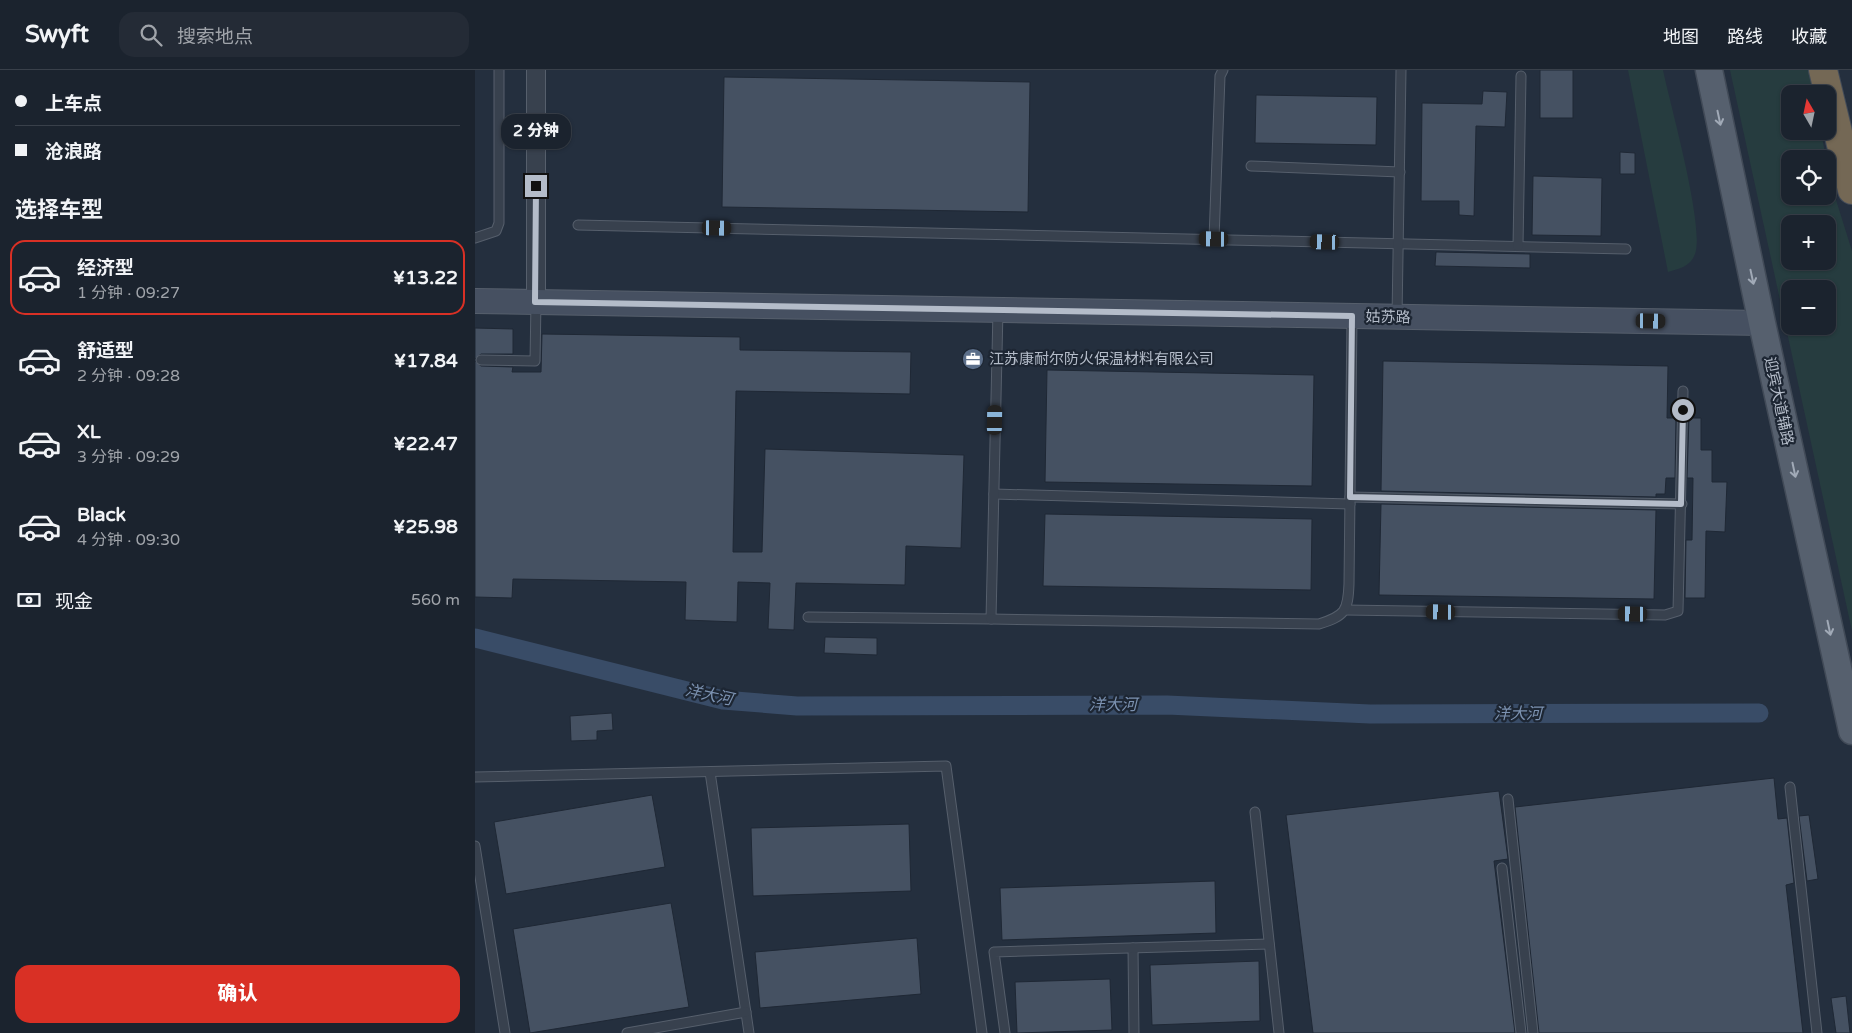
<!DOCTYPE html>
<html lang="zh">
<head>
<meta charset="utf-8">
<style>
	body { margin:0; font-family:"Varela Round","Noto Sans SC",sans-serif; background:#242b36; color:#f1f3f6; height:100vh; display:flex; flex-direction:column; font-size:19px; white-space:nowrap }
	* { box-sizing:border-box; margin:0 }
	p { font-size:16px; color:#a0a4aa }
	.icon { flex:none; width:28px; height:28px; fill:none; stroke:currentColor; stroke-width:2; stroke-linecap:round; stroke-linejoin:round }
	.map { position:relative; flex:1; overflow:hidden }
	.side { display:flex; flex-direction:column; background:#1b232e; width:475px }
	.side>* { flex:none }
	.banner { display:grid; align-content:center; height:110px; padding:0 15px; background:#1b232e }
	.needle { width:32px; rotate:351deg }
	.fabs { position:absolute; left:1306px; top:15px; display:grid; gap:10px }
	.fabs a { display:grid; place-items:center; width:55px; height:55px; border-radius:10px; background:#1b232e; box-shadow:0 1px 4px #0004,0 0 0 1px #39404a; font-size:25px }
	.end { position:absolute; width:22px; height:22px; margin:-11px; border:6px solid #b4bcc9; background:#111; box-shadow:0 0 0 2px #111 }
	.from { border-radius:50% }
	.bubble { position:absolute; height:35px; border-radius:15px; background:#1b232e; box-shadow:0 1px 4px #0004,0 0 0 1px #39404a; font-size:16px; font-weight:800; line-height:35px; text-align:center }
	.car { position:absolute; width:15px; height:30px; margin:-15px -8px; border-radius:6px; box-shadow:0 0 4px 1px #0007; background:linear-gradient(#222 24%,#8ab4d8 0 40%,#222 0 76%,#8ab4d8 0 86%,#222 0) }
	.banner b { display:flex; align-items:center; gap:18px; height:48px; font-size:19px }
	.banner b+b { border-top:1px solid #39404a }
	.banner i { width:12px; height:12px; background:#f1f3f6 }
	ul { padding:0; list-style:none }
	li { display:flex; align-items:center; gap:15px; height:75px; margin:0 10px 8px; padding:0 5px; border:2px solid transparent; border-radius:15px }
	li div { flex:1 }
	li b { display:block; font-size:19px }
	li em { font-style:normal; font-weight:800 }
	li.active { border-color:#d93025 }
	li>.icon { width:45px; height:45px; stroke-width:1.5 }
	h2 { padding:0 15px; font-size:22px; line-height:60px }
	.pay { display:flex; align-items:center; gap:12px; height:55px; padding:0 15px; font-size:19px }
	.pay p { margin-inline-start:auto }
	.button { display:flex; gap:10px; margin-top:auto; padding:10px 15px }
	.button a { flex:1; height:58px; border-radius:15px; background:#d93025; color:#fff; font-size:20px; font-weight:800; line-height:58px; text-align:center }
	header { display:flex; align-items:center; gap:30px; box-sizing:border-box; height:70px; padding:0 25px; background:#1b232e; border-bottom:1px solid #39404a }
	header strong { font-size:24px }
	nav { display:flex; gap:28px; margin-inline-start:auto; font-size:18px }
	.search { width:350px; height:45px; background:#242b36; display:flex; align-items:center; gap:12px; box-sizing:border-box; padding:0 18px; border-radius:15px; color:#a0a4aa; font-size:19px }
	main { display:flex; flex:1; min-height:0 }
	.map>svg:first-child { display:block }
	.green { fill:#263c3f; fill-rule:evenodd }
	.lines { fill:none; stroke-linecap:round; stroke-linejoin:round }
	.canal { stroke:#394c67; stroke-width:19 }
	.building { fill:#455162; stroke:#1f2835 }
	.lane-casing { stroke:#565f6c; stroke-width:11 }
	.street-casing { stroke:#565f6c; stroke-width:20 }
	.secondary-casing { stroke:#565f6c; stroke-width:26 }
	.primary-casing { stroke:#414a57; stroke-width:29 }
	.highway-casing { stroke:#434c59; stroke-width:30 }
	.lane { stroke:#38414e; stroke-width:9 }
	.street { stroke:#38414e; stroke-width:18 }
	.secondary { stroke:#465061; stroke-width:24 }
	.primary { stroke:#56606e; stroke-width:26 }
	.highway { stroke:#746855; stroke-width:28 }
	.oneway { stroke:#a1aab7 }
	.route { stroke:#b4bcc9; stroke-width:6 }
	.labels { text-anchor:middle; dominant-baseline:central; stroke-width:4.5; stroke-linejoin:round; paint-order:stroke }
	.street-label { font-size:15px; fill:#b4bcc9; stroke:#1d2633 }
	.poi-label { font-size:15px; fill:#b4bcc9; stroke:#1d2633; text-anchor:start }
	.water-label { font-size:16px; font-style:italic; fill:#7c92b1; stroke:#1d2633 }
</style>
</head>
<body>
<header>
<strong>Swyft</strong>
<div class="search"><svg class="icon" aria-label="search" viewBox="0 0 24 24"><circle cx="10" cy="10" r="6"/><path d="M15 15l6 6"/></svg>搜索地点</div>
<nav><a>地图</a><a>路线</a><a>收藏</a></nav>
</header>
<main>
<section class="side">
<div class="banner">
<b><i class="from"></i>上车点</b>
<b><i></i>沧浪路</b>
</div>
<h2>选择车型</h2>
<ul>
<li class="active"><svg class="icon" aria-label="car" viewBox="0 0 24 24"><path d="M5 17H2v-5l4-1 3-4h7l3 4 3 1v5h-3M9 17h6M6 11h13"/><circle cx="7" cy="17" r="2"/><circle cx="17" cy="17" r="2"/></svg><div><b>经济型</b><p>1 分钟 · 09:27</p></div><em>¥13.22</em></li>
<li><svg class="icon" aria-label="car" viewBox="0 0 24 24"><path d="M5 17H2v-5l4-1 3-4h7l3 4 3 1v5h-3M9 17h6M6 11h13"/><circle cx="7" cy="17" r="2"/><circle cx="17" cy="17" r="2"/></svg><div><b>舒适型</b><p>2 分钟 · 09:28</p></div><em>¥17.84</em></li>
<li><svg class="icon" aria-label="car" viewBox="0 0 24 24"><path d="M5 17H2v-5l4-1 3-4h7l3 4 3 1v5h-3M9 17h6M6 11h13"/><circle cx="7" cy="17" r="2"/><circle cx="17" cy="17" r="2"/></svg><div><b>XL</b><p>3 分钟 · 09:29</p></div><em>¥22.47</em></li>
<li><svg class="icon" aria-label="car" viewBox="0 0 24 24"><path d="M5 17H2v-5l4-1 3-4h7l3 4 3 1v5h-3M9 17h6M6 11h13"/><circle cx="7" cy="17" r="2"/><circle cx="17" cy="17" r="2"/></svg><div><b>Black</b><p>4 分钟 · 09:30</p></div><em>¥25.98</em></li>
</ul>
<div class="pay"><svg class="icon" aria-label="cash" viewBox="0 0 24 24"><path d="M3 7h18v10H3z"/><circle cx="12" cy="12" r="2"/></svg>现金<p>560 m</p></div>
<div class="button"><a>确认</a></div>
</section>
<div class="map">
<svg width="1377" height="963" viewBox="0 0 1377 963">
	<rect width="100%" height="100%" fill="#242f3e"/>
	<g class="green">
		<path d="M 1153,0 L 1188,0 C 1195,34 1230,157 1220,184 C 1216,196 1204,199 1193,202 Z"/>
		<path d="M 1255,0 L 1334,0 L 1338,24 L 1315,24 L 1315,61 L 1346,61 L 1351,89 L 1315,89 L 1315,126 L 1352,126 L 1353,96 L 1357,117 L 1377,181 L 1377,561 ZM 1315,154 L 1352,154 L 1352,191 L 1315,191 ZM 1315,219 L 1352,219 L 1352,256 L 1315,256 Z"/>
	</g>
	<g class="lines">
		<path class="canal" d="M 0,568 L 248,630 L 322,636 L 692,635 L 895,644 L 1284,643"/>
	</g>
	<g class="building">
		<rect x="1065" y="0" width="33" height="48"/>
		<path d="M 249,7 L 555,12 L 553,142 L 247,137 Z"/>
		<path d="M 1008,21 L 1032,22 L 1030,57 L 1001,56 L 999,146 L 984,145 L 984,131 L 946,131 L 947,33 L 1007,34 Z"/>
		<path d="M 781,25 L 902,27 L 901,75 L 780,73 Z"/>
		<path d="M 1145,82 L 1160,83 L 1160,104 L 1145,104 Z"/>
		<path d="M 1058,106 L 1127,108 L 1126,166 L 1057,165 Z"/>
		<path d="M 961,182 L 1055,184 L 1055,198 L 960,196 Z"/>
		<path d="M 0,258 L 38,259 L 38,284 L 6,284 L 0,289 Z"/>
		<path d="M 67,264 L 265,267 L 265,280 L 436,282 L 435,324 L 261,321 L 258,482 L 287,482 L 290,379 L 489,385 L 486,478 L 431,476 L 430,515 L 321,513 L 319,560 L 293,559 L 295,513 L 263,512 L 262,552 L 210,550 L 211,512 L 38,509 L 37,528 L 0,527 L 0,291 L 6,296 L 38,297 L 37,302 L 66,302 Z"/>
		<path d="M 908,291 L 1193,296 L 1192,348 L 1201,348 L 1200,408 L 1191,408 L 1190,424 L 1181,424 L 1181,427 L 906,421 Z"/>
		<path d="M 572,300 L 839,305 L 837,416 L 570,412 Z"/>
		<path d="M 1214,348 L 1226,348 L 1226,380 L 1237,380 L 1237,412 L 1252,412 L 1250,462 L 1231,461 L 1230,528 L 1210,528 L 1211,470 L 1217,470 L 1218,408 L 1212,408 Z"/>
		<path d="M 906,434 L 1181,440 L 1179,529 L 904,525 Z"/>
		<path d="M 570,444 L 837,449 L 836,520 L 568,516 Z"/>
		<path d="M 350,567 L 402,568 L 402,585 L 349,583 Z"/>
		<path d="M 137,643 L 138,660 L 122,661 L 122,670 L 96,671 L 95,646 Z"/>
		<path d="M 1299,708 L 1303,749 L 1312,748 L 1319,813 L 1311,815 L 1328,963 L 1064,963 L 1040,737 Z"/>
		<path d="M 1024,721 L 1033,789 L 1019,791 L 1040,963 L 838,963 L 811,745 Z"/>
		<path d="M 177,725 L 190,797 L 31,824 L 19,752 Z"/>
		<path d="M 1334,745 L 1343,809 L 1332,811 L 1324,746 Z"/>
		<path d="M 434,754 L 436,821 L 278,826 L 276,758 Z"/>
		<path d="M 740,811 L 741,863 L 527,870 L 525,818 Z"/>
		<path d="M 196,833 L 214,937 L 55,963 L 38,859 Z"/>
		<path d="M 442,868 L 446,924 L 285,938 L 280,882 Z"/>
		<path d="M 784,891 L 785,951 L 677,955 L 675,895 Z"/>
		<path d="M 635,909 L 637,960 L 542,963 L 540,912 Z"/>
		<path d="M 1371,926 L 1375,963 L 1361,963 L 1356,928 Z"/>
	</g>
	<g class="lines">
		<g class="lane-casing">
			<g id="lane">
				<path d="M 776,96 L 925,102"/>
				<path d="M 103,155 L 1151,179"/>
				<path d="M 0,168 L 21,161 L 24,153 L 24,0"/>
				<path d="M 739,169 L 745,6 L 748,0"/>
				<path d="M 1043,176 L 1046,6"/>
				<path d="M 922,247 L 926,0"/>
				<path d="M 6,290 L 60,291 L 61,232"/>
				<path d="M 519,424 L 875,434"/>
				<path d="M 875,427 L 1207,434"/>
				<path d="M 870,540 L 1190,545 L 1203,541 L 1208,321"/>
				<path d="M 333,547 L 516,549 L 523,240"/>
				<path d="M 516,549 L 844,554 C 870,546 873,541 874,514 L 877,247"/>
				<path d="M 235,702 L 274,963"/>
				<path d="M 0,707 L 471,696 L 507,963"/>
				<path d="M 1315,717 L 1342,963"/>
				<path d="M 1033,729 L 1058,963"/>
				<path d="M 780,742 L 804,963"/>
				<path d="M 0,776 L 30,963"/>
				<path d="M 1027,798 L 1046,963"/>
				<path d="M 658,878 L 659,963"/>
				<path d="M 152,963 L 271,942"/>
				<path d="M 530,963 L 519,882 L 794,874"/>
			</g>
		</g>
		<g class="street-casing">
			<path id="street" d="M 61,232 L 61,0"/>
		</g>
		<g class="secondary-casing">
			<path id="secondary" d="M 0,231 L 1287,253"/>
		</g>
		<g class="primary-casing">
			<path id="primary" d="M 1234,0 L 1287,253 L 1377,661"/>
		</g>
		<g class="highway-casing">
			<path id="highway" d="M 1348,0 L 1377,120"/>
		</g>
		<use href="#lane" class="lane"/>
		<use href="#street" class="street"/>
		<use href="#secondary" class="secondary"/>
		<use href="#primary" class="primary"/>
		<use href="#highway" class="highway"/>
	</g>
	<defs><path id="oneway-shaft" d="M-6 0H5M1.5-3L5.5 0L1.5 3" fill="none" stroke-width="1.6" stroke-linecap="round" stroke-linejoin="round" transform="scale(1.25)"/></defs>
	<g class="oneway">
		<use href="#oneway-shaft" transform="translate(1244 48) rotate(78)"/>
		<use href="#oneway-shaft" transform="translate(1277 207) rotate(78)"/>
		<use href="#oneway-shaft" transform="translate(1319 400) rotate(78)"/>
		<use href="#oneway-shaft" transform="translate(1354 558) rotate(78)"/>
	</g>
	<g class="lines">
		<path class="route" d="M 61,116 L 60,232 L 877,246 L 875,427 L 1206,434 L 1208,340"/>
	</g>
	<defs>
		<g id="office-disc" transform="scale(1.125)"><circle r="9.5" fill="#5c6f8a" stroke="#1d2633"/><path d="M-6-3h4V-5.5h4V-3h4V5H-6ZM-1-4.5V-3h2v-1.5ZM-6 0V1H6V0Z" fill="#fff"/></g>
	</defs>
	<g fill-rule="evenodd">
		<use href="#office-disc" x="498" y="289"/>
	</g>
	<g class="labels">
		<g class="street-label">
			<text transform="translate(913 247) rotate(1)">姑苏路</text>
			<text transform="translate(1304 331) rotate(78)">迎宾大道辅路</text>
		</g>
		<g class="poi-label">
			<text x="514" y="289">江苏康耐尔防火保温材料有限公司</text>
		</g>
		<g class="water-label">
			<text transform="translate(234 625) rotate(12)">洋大河</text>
			<text x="638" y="635">洋大河</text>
			<text x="1043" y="644">洋大河</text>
		</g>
	</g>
</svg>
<div class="fabs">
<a><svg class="needle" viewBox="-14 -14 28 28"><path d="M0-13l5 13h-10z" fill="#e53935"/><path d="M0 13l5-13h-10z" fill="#a0a4aa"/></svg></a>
<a><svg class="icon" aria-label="locate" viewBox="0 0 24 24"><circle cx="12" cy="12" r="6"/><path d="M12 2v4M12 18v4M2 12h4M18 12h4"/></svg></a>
<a>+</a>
<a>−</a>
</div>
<i class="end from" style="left:1208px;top:340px"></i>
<i class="end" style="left:61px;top:116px"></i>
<div class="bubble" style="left:26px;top:44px;width:70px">2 分钟</div>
<i class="car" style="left:242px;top:158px;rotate:91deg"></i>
<i class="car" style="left:739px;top:169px;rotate:271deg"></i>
<i class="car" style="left:850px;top:172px;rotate:272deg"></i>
<i class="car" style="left:1176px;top:251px;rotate:91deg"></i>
<i class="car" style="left:520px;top:350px;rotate:1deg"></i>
<i class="car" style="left:966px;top:542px;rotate:271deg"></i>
<i class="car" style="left:1158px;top:544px;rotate:271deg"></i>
</div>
</main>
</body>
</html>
